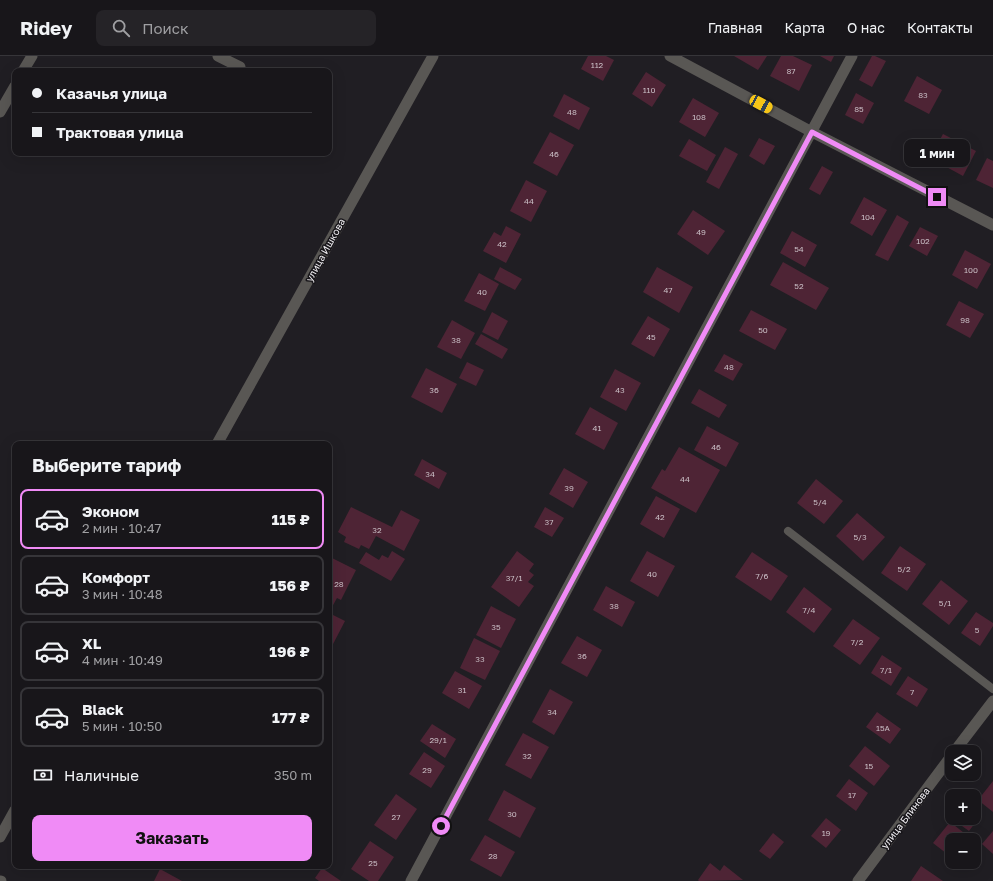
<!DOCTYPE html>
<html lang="ru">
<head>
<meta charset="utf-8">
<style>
	body { margin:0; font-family:"Golos Text",sans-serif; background:#252327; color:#f1f3f6; height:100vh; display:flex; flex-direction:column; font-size:15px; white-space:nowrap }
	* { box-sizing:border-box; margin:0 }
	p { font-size:13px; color:#9f9fa2 }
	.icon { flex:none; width:22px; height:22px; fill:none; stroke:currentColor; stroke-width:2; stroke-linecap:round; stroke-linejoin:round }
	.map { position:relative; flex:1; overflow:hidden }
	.panel { position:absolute; left:12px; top:385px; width:320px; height:428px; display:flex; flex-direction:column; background:#18161a; border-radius:8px; box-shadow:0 4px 16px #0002,0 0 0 1px #363539 }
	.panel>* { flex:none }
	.guide { position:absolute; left:12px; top:12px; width:320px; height:88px; border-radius:8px; box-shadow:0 4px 16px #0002,0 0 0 1px #363539; display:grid; align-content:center; height:88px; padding:0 20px; background:#18161a }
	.controls { position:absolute; left:945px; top:689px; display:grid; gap:8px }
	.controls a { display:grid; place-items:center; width:36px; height:36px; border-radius:8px; background:#18161a; box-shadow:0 4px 16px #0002,0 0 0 1px #363539; font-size:20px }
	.end { position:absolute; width:18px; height:18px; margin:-9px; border:5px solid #f08bf6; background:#111; box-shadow:0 0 0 2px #111 }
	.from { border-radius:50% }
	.bubble { position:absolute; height:28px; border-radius:8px; background:#18161a; box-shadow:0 4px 16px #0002,0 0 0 1px #363539; font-size:13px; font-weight:700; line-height:28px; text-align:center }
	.car { position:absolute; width:12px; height:24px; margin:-12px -6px; border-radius:5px; box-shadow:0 0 3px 1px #0007; background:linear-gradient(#f5c518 24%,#345 0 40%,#f5c518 0 76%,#345 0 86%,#f5c518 0) }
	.guide b { display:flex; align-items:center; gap:14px; height:38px; font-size:15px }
	.guide b+b { border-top:1px solid #363539 }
	.guide i { width:10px; height:10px; background:#f1f3f6 }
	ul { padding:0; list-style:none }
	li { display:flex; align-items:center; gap:12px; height:60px; margin:0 8px 6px; padding:0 12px; border:2px solid #363539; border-radius:8px }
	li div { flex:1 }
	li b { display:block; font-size:15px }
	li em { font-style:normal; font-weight:700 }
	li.current { border-color:#f08bf6 }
	li>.icon { width:36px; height:36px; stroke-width:1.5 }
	h2 { padding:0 20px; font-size:18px; line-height:48px }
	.pay { display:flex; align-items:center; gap:10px; height:44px; padding:0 20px; font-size:15px }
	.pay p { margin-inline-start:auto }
	.action { display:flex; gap:8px; margin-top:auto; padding:8px 20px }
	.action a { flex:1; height:46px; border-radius:8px; background:#f08bf6; color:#111; font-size:16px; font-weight:700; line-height:46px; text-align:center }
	header { display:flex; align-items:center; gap:24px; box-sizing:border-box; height:56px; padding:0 20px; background:#18161a; border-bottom:1px solid #363539 }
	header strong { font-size:19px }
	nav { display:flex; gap:22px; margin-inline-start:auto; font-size:14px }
	.search { width:280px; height:36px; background:#252327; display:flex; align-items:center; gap:10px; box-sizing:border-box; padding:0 14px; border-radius:8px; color:#9f9fa2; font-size:15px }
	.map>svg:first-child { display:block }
	.building { fill:#4e2435 }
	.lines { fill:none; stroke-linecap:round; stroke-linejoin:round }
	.service { stroke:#595754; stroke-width:8 }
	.minor { stroke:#595754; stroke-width:11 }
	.tertiary { stroke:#595754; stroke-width:11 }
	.route { stroke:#f08bf6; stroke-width:5 }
	.labels { text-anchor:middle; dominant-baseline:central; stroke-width:3; stroke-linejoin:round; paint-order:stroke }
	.number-label { font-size:8px; fill:#c9bdc4 }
	.street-label { font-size:10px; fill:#f2f0f4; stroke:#171519 }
</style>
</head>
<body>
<header>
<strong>Ridey</strong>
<div class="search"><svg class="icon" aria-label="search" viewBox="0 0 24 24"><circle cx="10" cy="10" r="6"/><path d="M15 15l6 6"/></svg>Поиск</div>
<nav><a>Главная</a><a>Карта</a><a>О нас</a><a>Контакты</a></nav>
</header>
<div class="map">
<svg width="993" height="825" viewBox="0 0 993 825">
	<rect width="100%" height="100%" fill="#201e23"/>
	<g class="building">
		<path d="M 588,0 L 606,0 L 614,4 L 603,25 L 581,13 Z"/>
		<path d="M 734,0 L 767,0 L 758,14 Z"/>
		<path d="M 781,0 L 793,0 L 812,9 L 799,35 L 770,20 Z"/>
		<path d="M 820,0 L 834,0 L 831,6 Z"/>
		<path d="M 872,0 L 875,0 L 886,5 L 872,31 L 859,24 Z"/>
		<path d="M 646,16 L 666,29 L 652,51 L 632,38 Z"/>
		<path d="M 917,20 L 942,34 L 929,58 L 904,45 Z"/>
		<path d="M 856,37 L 874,47 L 863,68 L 845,59 Z"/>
		<path d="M 564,38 L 590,52 L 579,74 L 553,60 Z"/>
		<path d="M 693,42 L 719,57 L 705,81 L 679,66 Z"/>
		<path d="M 550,76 L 574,89 L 557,120 L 533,107 Z"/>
		<path d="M 943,78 L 976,95 L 963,120 L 930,102 Z"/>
		<path d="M 759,82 L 775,90 L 764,109 L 749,100 Z"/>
		<path d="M 689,83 L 716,99 L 707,115 L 679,100 Z"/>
		<path d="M 725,91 L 738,98 L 719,133 L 706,126 Z"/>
		<path d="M 987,102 L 993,105 L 993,132 L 976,124 Z"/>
		<path d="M 822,110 L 833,116 L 820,139 L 809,133 Z"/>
		<path d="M 526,124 L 547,135 L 531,166 L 510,155 Z"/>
		<path d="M 864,141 L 887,154 L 872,180 L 850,167 Z"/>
		<path d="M 693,154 L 725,175 L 708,199 L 677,178 Z"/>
		<path d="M 897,159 L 909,166 L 888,205 L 875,199 Z"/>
		<path d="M 506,170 L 521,178 L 506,207 L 483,195 L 494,176 L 501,180 Z"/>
		<path d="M 920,171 L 938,180 L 927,200 L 909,190 Z"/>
		<path d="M 792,175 L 817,189 L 805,211 L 780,197 Z"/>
		<path d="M 965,194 L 991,208 L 977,233 L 952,219 Z"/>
		<path d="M 783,206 L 829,232 L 816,254 L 770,229 Z"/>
		<path d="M 500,211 L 522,223 L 515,234 L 494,223 Z"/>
		<path d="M 657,211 L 693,231 L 679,257 L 643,236 Z"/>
		<path d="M 479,217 L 499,228 L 485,255 L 464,245 Z"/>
		<path d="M 959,245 L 984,258 L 970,282 L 946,269 Z"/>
		<path d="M 751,254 L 787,273 L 775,294 L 739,275 Z"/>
		<path d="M 492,256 L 508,265 L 498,284 L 482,276 Z"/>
		<path d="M 648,260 L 670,273 L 654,301 L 631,288 Z"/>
		<path d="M 452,264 L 475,277 L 461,303 L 437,291 Z"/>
		<path d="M 481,278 L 508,293 L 502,303 L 475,288 Z"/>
		<path d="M 724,298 L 743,308 L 733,325 L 714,315 Z"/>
		<path d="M 467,306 L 484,314 L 476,330 L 459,322 Z"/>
		<path d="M 426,312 L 457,328 L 442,357 L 411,341 Z"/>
		<path d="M 615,313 L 641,327 L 626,355 L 600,341 Z"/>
		<path d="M 699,333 L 727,349 L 719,362 L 691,347 Z"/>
		<path d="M 590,351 L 618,367 L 604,394 L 575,378 Z"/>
		<path d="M 707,370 L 739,387 L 726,411 L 694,394 Z"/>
		<path d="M 679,391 L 720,414 L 696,457 L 651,432 L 662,413 L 665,415 Z"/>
		<path d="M 422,403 L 447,417 L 439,433 L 414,419 Z"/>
		<path d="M 564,412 L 588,426 L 573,452 L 549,438 Z"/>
		<path d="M 816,423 L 843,445 L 824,468 L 797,447 Z"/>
		<path d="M 656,440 L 680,453 L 664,482 L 640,468 Z"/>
		<path d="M 351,451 L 392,471 L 401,454 L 420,464 L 404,495 L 376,480 L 369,493 L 361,489 L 359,493 L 344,486 L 346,481 L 338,476 Z"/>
		<path d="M 545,451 L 564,462 L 552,481 L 534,471 Z"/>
		<path d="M 857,457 L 885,481 L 863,505 L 836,480 Z"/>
		<path d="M 900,490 L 926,508 L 907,535 L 881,517 Z"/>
		<path d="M 392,495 L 405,503 L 391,525 L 359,507 L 366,496 L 379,504 L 382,499 L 388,502 Z"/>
		<path d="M 517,495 L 534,508 L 529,515 L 534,519 L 528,526 L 534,530 L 519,551 L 491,531 Z"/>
		<path d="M 647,495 L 675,510 L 658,541 L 630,525 Z"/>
		<path d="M 752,496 L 788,520 L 771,545 L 735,521 Z"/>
		<path d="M 332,502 L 356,514 L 341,544 L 337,542 L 332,551 L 329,549 L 329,509 Z"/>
		<path d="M 941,524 L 968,545 L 949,569 L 922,548 Z"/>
		<path d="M 606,530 L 635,546 L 622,571 L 593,554 Z"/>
		<path d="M 804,531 L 832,553 L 814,577 L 786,556 Z"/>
		<path d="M 491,550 L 516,563 L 501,592 L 476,579 Z"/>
		<path d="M 976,556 L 993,567 L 993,570 L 980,590 L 961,577 Z"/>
		<path d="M 329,557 L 345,565 L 331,592 L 329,591 Z"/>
		<path d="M 853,563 L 880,582 L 860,609 L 833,590 Z"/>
		<path d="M 577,580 L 602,594 L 587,621 L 561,607 Z"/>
		<path d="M 474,582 L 500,595 L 485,624 L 460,612 Z"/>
		<path d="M 882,599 L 902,612 L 891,630 L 871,617 Z"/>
		<path d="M 455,615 L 482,630 L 469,653 L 442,637 Z"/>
		<path d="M 908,620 L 928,633 L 917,651 L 896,638 Z"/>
		<path d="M 550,633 L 573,646 L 554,679 L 532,666 Z"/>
		<path d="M 877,656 L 901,673 L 890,688 L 866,671 Z"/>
		<path d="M 432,668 L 456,683 L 445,702 L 420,685 Z"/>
		<path d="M 523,677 L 549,691 L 531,723 L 505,709 Z"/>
		<path d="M 865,690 L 890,710 L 874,730 L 849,710 Z"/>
		<path d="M 424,696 L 445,710 L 431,732 L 409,718 Z"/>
		<path d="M 849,723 L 868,737 L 856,755 L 836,740 Z"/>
		<path d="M 993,725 L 993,756 L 978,744 Z"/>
		<path d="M 504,734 L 536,752 L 520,782 L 488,764 Z"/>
		<path d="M 396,738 L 417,753 L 396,784 L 374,769 Z"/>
		<path d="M 974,754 L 981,759 L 969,775 L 955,765 L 957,762 L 974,762 Z"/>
		<path d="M 826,762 L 841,774 L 826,792 L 811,780 Z"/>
		<path d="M 950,766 L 968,780 L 965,784 L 952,784 L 952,799 L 951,801 L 933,787 Z"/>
		<path d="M 993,775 L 993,798 L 982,788 Z"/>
		<path d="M 773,777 L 784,786 L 770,803 L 759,795 Z"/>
		<path d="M 485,779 L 515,796 L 501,821 L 470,804 Z"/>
		<path d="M 370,785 L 394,801 L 378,825 L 369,825 L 351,813 Z"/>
		<path d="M 710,807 L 720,815 L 724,809 L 743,824 L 699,825 L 698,824 Z"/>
		<path d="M 921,810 L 943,825 L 911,825 Z"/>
		<path d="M 322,812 L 341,825 L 319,825 L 315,822 Z"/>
		<path d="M 160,813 L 182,825 L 154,825 Z"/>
	</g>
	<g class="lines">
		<path class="service" d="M 788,475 L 993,633"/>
		<g class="minor">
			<path d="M 218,0 L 240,11"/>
			<path d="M 23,15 L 32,0"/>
			<path d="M 0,56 L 15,30"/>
			<path d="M 954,696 L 993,645"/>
			<path d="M 0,825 L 1,825"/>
			<path d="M 411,825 L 852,0"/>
			<path d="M 858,825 L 952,699"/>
		</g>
		<g class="tertiary">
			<path d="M 670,0 L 812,76 L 993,169"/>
			<path d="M 217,388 L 433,0"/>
			<path d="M 0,781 L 15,754"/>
		</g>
	</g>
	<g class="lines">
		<path class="route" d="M 441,770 L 812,76 L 937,141"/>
	</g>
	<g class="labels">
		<g class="number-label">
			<text x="597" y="9">112</text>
			<text x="791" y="15">87</text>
			<text x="649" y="34">110</text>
			<text x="923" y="39">83</text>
			<text x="859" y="53">85</text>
			<text x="572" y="56">48</text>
			<text x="699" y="61">108</text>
			<text x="554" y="98">46</text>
			<text x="529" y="145">44</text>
			<text x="868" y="161">104</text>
			<text x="701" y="176">49</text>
			<text x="923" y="185">102</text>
			<text x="502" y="188">42</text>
			<text x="799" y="193">54</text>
			<text x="971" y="214">100</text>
			<text x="799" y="230">52</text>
			<text x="668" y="234">47</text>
			<text x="482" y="236">40</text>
			<text x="965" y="264">98</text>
			<text x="763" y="274">50</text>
			<text x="651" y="281">45</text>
			<text x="456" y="284">38</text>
			<text x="729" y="311">48</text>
			<text x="434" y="334">36</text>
			<text x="620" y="334">43</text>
			<text x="597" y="372">41</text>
			<text x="716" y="391">46</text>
			<text x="430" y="418">34</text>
			<text x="685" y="423">44</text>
			<text x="569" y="432">39</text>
			<text x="820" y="446">5/4</text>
			<text x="660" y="461">42</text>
			<text x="549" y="466">37</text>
			<text x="377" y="474">32</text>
			<text x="860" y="481">5/3</text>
			<text x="904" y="513">5/2</text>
			<text x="652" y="518">40</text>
			<text x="762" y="520">7/6</text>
			<text x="514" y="522">37/1</text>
			<text x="339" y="528">28</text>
			<text x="945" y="547">5/1</text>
			<text x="614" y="550">38</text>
			<text x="809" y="554">7/4</text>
			<text x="496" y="571">35</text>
			<text x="977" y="574">5</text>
			<text x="857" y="586">7/2</text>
			<text x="582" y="600">36</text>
			<text x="480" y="603">33</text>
			<text x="886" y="614">7/1</text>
			<text x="462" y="634">31</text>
			<text x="912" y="636">7</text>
			<text x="552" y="656">34</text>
			<text x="883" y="672">15А</text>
			<text x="438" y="684">29/1</text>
			<text x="527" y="700">32</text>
			<text x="869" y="710">15</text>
			<text x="427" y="714">29</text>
			<text x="852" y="739">17</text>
			<text x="512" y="758">30</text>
			<text x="396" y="761">27</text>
			<text x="826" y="777">19</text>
			<text x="493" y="800">28</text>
			<text x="373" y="807">25</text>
		</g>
		<g class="street-label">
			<text transform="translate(325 194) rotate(-61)">улица Ишкова</text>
			<text transform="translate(905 762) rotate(-53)">улица Блинова</text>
		</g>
	</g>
</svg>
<div class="controls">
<a><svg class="icon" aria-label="layers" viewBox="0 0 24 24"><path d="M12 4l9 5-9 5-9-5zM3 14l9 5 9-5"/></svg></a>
<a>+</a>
<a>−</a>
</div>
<i class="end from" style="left:441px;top:770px"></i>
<i class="end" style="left:937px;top:141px"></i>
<div class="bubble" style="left:904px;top:83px;width:66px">1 мин</div>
<i class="car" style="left:761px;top:48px;rotate:118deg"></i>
<div class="guide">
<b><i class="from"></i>Казачья улица</b>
<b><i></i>Трактовая улица</b>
</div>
<section class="panel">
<h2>Выберите тариф</h2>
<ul>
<li class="current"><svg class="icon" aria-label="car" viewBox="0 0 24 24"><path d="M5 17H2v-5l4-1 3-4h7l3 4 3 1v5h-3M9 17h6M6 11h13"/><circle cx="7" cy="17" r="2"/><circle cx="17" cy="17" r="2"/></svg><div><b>Эконом</b><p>2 мин · 10:47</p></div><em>115 ₽</em></li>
<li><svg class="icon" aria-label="car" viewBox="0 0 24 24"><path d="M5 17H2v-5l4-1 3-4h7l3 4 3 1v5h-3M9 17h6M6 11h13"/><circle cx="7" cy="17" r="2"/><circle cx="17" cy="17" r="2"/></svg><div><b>Комфорт</b><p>3 мин · 10:48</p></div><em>156 ₽</em></li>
<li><svg class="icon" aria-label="car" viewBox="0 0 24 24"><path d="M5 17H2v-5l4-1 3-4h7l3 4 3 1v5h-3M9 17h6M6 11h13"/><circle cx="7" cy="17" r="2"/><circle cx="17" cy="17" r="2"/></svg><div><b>XL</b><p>4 мин · 10:49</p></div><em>196 ₽</em></li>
<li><svg class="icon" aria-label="car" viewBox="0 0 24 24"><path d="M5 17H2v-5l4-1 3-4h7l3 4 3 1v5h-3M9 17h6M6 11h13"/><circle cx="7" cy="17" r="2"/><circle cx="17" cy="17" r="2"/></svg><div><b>Black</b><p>5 мин · 10:50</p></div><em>177 ₽</em></li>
</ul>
<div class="pay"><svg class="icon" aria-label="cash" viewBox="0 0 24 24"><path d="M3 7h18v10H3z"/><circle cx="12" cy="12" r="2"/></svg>Наличные<p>350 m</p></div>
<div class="action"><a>Заказать</a></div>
</section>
</div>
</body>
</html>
